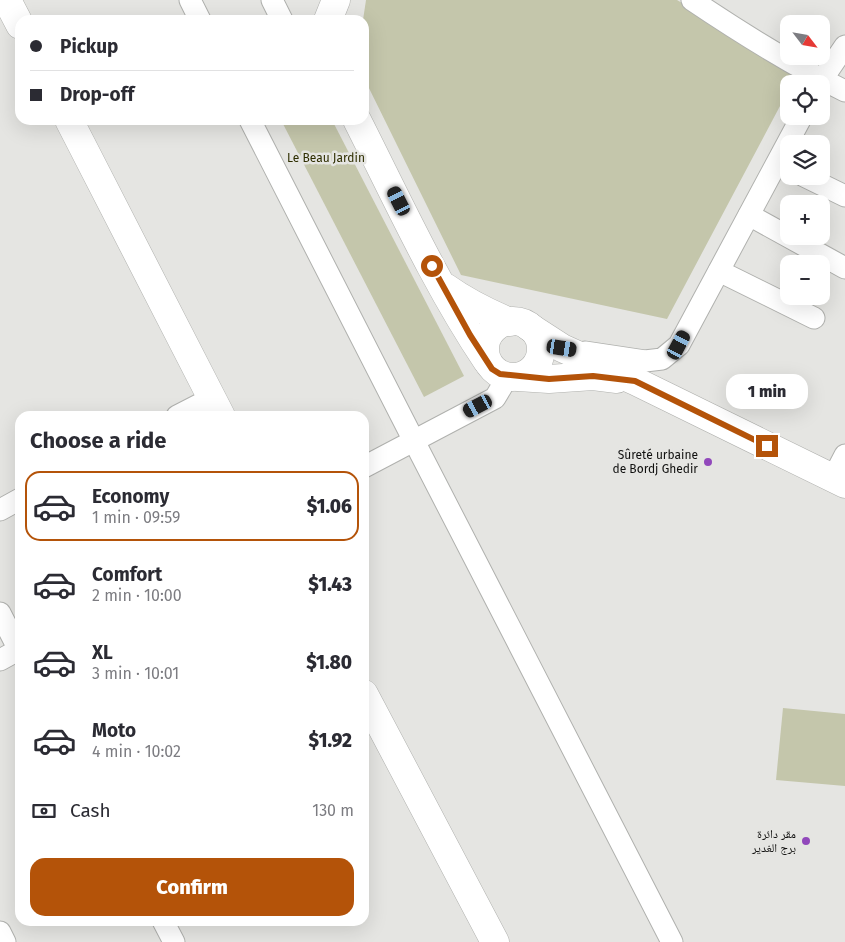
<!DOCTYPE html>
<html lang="en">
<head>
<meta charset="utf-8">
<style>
	body { margin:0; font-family:"Fira Sans","Noto Naskh Arabic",sans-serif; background:#f7f7f7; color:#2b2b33; height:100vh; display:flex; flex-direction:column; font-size:19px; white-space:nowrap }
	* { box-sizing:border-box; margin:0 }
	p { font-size:16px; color:#7c7c81 }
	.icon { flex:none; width:28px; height:28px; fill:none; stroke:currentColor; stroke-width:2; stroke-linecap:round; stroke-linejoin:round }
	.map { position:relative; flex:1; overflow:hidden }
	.drawer { position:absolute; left:15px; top:411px; width:354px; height:515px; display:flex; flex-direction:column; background:#fff; border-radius:15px; box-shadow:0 5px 20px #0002 }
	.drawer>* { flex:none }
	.banner { position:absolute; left:15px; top:15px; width:354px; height:110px; border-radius:15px; box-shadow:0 5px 20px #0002; display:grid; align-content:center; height:110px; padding:0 15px; background:#fff }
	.needle { width:32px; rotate:121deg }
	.buttons { position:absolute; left:780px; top:15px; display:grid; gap:10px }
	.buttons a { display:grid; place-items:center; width:50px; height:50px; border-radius:10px; background:#fff; box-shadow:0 5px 20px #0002; font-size:25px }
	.end { position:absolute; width:22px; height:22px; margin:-11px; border:6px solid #b45309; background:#fff; box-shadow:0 0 0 2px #fff }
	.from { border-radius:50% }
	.bubble { position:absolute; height:35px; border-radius:15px; background:#fff; box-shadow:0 5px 20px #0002; font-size:16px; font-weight:800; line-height:35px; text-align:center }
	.car { position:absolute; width:15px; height:30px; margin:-15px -8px; border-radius:6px; box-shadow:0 0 4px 1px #0007; background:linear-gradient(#222 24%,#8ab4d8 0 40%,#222 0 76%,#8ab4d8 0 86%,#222 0) }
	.banner b { display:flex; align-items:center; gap:18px; height:48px; font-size:19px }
	.banner b+b { border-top:1px solid #e1e1e2 }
	.banner i { width:12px; height:12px; background:#2b2b33 }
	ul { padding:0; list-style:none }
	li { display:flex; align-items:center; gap:15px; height:70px; margin:0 10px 8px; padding:0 5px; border:2px solid transparent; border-radius:15px }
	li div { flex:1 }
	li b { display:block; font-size:19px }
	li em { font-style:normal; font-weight:800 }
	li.active { border-color:#b45309 }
	li>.icon { width:45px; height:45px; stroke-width:1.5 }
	h2 { padding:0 15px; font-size:22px; line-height:60px }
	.pay { display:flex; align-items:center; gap:12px; height:55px; padding:0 15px; font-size:19px }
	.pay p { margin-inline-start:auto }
	.button { display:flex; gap:10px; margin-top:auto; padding:10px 15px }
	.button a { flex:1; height:58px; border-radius:15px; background:#b45309; color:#fff; font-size:20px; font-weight:800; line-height:58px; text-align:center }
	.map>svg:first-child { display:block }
	.green { fill:#c4c6ab }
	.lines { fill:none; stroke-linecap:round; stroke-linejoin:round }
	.minor-casing { stroke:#b0b1ae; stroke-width:23 }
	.secondary-casing { stroke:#b0b1ae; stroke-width:29 }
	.minor { stroke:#fff; stroke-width:21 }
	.secondary { stroke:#fff; stroke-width:28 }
	.route { stroke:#b45309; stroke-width:6 }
	.poi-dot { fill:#9148bb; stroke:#e5e5e2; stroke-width:2 }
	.labels { text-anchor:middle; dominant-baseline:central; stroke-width:5; stroke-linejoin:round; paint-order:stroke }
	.park-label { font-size:12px; fill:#2e2e00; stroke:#e5e5e2 }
	.poi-label { font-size:12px; fill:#10100f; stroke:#e5e5e2; text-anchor:end }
</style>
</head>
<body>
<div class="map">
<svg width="845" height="942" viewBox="0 0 845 942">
	<rect width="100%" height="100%" fill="#e5e5e2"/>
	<g class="green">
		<path d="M 366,0 L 677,0 L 797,72 L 791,84 L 789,84 L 789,89 L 667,319 L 461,275 L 364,78 L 363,20 Z"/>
		<path d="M 281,120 L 332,120 L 464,376 L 424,397 Z"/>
		<path d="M 783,708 L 845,714 L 845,786 L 776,780 Z"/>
	</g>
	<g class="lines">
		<g class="minor-casing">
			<g id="minor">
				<path d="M 190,0 L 200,20"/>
				<path d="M 272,0 L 282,20"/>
				<path d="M 692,0 C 741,33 792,65 845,91"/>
				<path d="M 819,84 L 845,46"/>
				<path d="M 250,120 L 414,441 L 672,942"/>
				<path d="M 804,176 L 845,196"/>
				<path d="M 749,215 L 845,268"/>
				<path d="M 719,271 L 814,318"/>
				<path d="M 585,352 L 645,361 L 662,359 L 679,345 L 802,116"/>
				<path d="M 177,416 L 212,398"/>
				<path d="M 364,467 L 495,398 L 508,376"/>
				<path d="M 833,478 L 845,455"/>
				<path d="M 0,510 L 20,499"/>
				<path d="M 0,613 L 20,652"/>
				<path d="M 0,660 L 20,649"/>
				<path d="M 163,921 L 174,942"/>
				<path d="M 0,932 L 5,942"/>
			</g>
		</g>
		<g class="secondary-casing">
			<g id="secondary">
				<path d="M 7,0 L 20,25"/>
				<path d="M 328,20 L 336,0"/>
				<path d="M 69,120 L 221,416"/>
				<path d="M 357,120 C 398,201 436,285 487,361"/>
				<path d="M 445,287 C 466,302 486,312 510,322"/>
				<circle cx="513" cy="349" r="28"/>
				<path d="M 528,326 L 562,348 L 635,381 L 845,484"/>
				<path d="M 518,377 L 549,379 L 593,376 L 617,379"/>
				<path d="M 364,694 L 495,942"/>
			</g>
		</g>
		<use href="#minor" class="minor"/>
		<use href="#secondary" class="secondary"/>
	</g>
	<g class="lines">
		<path class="route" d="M 432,266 L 470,335 L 492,369 L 500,374 L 549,379 L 593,376 L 635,381 L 767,446"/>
	</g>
	<g class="poi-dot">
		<circle cx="708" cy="462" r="5"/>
		<circle cx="806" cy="841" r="5"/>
	</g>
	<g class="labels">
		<g class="park-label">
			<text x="326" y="158">Le Beau Jardin</text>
		</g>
		<g class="poi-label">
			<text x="698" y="455">Sûreté urbaine<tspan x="698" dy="14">de Bordj Ghedir</tspan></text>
			<text x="796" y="834">مقر دائرة<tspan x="796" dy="14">برج الغدير</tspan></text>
		</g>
	</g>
</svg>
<div class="buttons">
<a><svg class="needle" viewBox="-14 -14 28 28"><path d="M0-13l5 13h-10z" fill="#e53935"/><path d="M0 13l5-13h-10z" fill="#7c7c81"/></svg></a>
<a><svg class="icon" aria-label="locate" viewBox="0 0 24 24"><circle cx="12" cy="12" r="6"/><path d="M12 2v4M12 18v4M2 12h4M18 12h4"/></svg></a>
<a><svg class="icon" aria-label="layers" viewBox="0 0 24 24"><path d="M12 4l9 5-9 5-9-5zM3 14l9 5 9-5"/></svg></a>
<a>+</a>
<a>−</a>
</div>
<i class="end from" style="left:432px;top:266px"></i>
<i class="end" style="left:767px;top:446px"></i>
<div class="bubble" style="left:726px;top:374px;width:82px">1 min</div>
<i class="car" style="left:399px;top:201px;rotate:333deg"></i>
<i class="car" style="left:679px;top:345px;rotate:28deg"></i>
<i class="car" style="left:562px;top:348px;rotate:99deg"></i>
<i class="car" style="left:478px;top:406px;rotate:242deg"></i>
<div class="banner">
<b><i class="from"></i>Pickup</b>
<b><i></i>Drop-off</b>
</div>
<section class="drawer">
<h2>Choose a ride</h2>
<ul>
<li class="active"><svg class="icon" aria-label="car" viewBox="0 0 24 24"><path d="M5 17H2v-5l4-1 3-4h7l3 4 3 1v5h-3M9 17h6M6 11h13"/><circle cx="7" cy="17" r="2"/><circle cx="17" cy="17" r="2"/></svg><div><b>Economy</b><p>1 min · 09:59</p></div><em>$1.06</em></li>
<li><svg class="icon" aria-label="car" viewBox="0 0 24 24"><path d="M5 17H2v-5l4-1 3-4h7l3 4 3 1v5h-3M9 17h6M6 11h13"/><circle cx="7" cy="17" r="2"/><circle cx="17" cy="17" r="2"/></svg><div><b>Comfort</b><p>2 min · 10:00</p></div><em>$1.43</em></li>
<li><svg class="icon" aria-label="car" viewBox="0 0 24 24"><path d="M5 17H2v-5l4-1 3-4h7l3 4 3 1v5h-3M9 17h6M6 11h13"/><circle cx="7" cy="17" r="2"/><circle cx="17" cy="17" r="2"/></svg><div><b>XL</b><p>3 min · 10:01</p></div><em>$1.80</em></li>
<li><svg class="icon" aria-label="car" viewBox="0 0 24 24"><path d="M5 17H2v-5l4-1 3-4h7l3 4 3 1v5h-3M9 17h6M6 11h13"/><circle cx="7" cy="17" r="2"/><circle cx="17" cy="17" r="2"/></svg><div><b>Moto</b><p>4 min · 10:02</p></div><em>$1.92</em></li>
</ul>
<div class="pay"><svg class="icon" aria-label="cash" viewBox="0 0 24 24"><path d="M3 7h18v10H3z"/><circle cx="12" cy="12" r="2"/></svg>Cash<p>130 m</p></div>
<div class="button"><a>Confirm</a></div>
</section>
</div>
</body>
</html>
